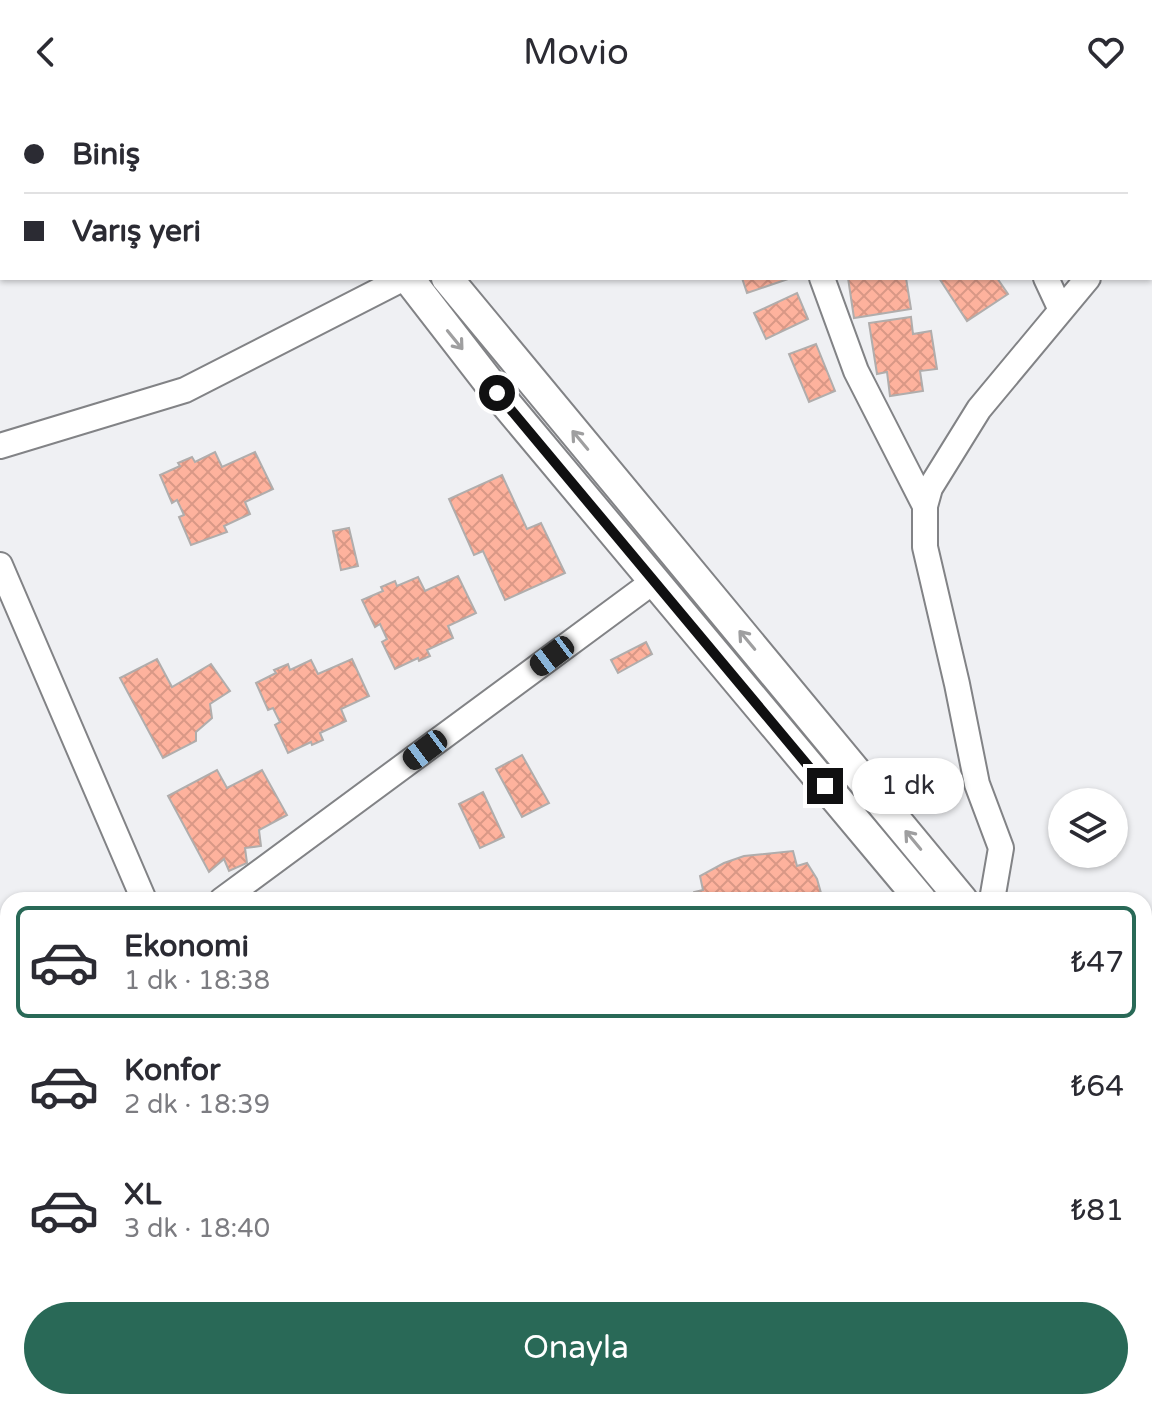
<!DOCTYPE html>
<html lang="tr">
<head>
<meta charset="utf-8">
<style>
	body { margin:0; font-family:"Varela Round",sans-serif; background:#f7f7f7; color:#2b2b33; height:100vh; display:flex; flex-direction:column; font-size:30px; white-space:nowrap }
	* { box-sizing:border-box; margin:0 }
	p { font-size:26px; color:#7c7c81 }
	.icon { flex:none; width:44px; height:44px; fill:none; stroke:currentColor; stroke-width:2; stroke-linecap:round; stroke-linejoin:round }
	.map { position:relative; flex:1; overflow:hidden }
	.panel { position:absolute; left:0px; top:788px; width:1152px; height:518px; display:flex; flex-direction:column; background:#fff; border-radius:24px 24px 0 0; box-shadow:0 2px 6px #0004 }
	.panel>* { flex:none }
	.banner { position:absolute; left:0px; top:0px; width:1152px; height:176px; box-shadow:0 2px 6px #0004; display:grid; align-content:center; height:176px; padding:0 24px; background:#fff }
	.buttons { position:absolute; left:1048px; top:684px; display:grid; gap:16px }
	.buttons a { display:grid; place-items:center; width:80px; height:80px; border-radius:50%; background:#fff; box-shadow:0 2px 6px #0004; font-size:40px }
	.end { position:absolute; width:36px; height:36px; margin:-18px; border:10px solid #101011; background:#fff; box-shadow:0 0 0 4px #fff }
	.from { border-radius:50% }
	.bubble { position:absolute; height:56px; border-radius:28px; background:#fff; box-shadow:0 2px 6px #0004; font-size:26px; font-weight:600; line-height:56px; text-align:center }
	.car { position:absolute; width:24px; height:48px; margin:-24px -12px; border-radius:10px; box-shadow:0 0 6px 2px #0007; background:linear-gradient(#222 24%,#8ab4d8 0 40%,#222 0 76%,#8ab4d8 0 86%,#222 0) }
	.banner b { display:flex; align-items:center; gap:28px; height:76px; font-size:30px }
	.banner b+b { border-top:2px solid #e1e1e2 }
	.banner i { width:20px; height:20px; background:#2b2b33 }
	ul { padding:14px 0 0; list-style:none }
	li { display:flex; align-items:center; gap:24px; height:112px; margin:0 16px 12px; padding:0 8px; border:4px solid transparent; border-radius:12px }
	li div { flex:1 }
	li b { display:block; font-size:30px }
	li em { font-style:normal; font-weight:600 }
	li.selected { border-color:#296957 }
	li>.icon { width:72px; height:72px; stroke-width:1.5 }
	.primary-button { display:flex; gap:16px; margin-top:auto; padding:16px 24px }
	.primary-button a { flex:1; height:92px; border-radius:48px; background:#296957; color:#fff; font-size:32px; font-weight:600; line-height:92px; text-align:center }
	header { display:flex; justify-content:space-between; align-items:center; height:104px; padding:0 24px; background:#fff; font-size:36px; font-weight:600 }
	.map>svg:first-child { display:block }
	.building { fill:url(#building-cross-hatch); stroke:#b0adac; stroke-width:2 }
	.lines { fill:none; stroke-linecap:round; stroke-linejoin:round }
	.minor-casing { stroke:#828386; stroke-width:28 }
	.tertiary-casing { stroke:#828386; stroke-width:34 }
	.minor { stroke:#fff; stroke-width:24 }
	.tertiary { stroke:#fff; stroke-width:30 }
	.oneway { stroke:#9f9fa0 }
	.route { stroke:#101011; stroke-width:10 }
</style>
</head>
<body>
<header><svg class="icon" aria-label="back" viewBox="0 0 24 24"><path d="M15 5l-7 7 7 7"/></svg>Movio<svg class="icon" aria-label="heart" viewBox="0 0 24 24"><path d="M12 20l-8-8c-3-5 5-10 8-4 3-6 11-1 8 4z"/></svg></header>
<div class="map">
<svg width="1152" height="1305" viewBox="0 0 1152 1305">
	<defs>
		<pattern id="building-cross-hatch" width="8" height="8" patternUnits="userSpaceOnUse" patternTransform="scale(2)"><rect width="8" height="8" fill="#feb29d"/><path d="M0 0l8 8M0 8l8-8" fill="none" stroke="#d99886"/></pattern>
	</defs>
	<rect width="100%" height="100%" fill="#eff0f3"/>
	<g class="building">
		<path d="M 490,0 L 541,0 L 541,2 L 491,2 Z"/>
		<path d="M 586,0 L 643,0 L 637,2 Z"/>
		<path d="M 742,174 L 791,174 L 747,189 Z"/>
		<path d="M 848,174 L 906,174 L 911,205 L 854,214 Z"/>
		<path d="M 939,174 L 997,174 L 1008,190 L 967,217 Z"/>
		<path d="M 797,189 L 808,215 L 766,235 L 754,209 Z"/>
		<path d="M 911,213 L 913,230 L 931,227 L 937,265 L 920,267 L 923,287 L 890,292 L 887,268 L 877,270 L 869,219 Z"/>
		<path d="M 816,240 L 835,287 L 809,298 L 789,250 Z"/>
		<path d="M 215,348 L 222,363 L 255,348 L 273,385 L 245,398 L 250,410 L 224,422 L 227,428 L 191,441 L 179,413 L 184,411 L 177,396 L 172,399 L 160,371 L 180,362 L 178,359 L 192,353 L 195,358 Z"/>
		<path d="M 502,371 L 527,425 L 541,419 L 565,469 L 505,496 L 483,447 L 474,451 L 449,395 Z"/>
		<path d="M 349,424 L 358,462 L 341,466 L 333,427 Z"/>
		<path d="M 458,472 L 476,509 L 448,522 L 453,534 L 427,546 L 430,552 L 419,557 L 418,554 L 395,565 L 382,538 L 387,535 L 380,520 L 375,523 L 362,496 L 383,487 L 381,483 L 395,477 L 397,482 L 418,473 L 425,487 Z"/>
		<path d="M 646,538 L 652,550 L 618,569 L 611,556 Z"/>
		<path d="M 157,555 L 172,583 L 211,560 L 230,587 L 210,600 L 212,614 L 196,628 L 196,637 L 163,654 L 120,574 Z"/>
		<path d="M 352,555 L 369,592 L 341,605 L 346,617 L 320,629 L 323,636 L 312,641 L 311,638 L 288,649 L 275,621 L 280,618 L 273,604 L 268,606 L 256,579 L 276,569 L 274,566 L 288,560 L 290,566 L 311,556 L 318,570 Z"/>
		<path d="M 522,651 L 549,699 L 522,713 L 496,665 Z"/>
		<path d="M 217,666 L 227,684 L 262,666 L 287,711 L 259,726 L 261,742 L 245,744 L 247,759 L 229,767 L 224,755 L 209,768 L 168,692 Z"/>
		<path d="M 483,688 L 504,733 L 480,744 L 459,700 Z"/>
		<path d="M 793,747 L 797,762 L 807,759 L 817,775 L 823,796 L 693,796 L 694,788 L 703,786 L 700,772 L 724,759 L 744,752 Z"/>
	</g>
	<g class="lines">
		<g class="minor-casing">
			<g id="minor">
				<path d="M 568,0 L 569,2"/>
				<path d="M 757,0 L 757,2"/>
				<path d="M 968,0 L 969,2"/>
				<path d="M 835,2 L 840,0"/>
				<path d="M 1150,124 L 1152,123"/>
				<path d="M 822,174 L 856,267 L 925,402"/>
				<path d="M 1046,174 L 1060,204"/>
				<path d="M 0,342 L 185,286 L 404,174"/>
				<path d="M 0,461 L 144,796"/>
				<path d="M 222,796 L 654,477"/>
				<path d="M 992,796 L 1001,744 L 977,680 L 957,580 L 925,443 L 925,402 L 930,384 L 979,305 L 1088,174"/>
				<path d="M 0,1264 L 8,1269"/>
				<path d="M 54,1298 L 65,1305"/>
			</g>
		</g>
		<g class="tertiary-casing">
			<g id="tertiary">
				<path d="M 327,0 L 327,2"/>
				<path d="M 357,0 L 357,2"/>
				<path d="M 408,174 L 497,289 L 921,796"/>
				<path d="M 447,174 L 962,796"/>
				<path d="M 1144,1012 L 1152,1021"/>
				<path d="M 1144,1061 L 1152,1070"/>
			</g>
		</g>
		<use href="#minor" class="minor"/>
		<use href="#tertiary" class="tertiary"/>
	</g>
	<defs><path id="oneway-shaft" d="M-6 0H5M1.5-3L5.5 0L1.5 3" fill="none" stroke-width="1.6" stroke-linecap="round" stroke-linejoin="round" transform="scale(2)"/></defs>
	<g class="oneway">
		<use href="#oneway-shaft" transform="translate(455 236) rotate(51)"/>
		<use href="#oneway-shaft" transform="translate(580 336) rotate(-130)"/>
		<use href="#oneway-shaft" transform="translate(747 536) rotate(-130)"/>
		<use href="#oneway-shaft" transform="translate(913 736) rotate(-130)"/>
	</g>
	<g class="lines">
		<path class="route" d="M 497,289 L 825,682"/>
	</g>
</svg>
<div class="buttons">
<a><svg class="icon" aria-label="layers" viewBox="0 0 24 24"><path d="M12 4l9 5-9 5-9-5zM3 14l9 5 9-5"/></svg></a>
</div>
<i class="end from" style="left:497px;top:289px"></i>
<i class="end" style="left:825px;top:682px"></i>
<div class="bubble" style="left:852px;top:654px;width:112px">1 dk</div>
<i class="car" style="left:552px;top:552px;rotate:233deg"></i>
<i class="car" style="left:425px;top:646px;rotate:233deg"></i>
<div class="banner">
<b><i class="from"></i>Biniş</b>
<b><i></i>Varış yeri</b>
</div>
<section class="panel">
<ul>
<li class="selected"><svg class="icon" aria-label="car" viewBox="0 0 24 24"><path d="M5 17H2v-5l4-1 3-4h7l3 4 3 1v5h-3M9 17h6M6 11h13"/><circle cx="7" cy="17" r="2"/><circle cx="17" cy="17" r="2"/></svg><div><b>Ekonomi</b><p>1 dk · 18:38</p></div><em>₺47</em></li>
<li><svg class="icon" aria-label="car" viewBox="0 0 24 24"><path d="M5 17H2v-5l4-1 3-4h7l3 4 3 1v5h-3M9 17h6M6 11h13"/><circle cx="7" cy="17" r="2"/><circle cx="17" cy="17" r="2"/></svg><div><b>Konfor</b><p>2 dk · 18:39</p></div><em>₺64</em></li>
<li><svg class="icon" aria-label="car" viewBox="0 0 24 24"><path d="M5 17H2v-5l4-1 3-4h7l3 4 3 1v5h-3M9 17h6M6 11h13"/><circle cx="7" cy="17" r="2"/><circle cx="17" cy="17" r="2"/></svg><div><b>XL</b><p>3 dk · 18:40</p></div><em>₺81</em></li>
</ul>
<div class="primary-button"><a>Onayla</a></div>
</section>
</div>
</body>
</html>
